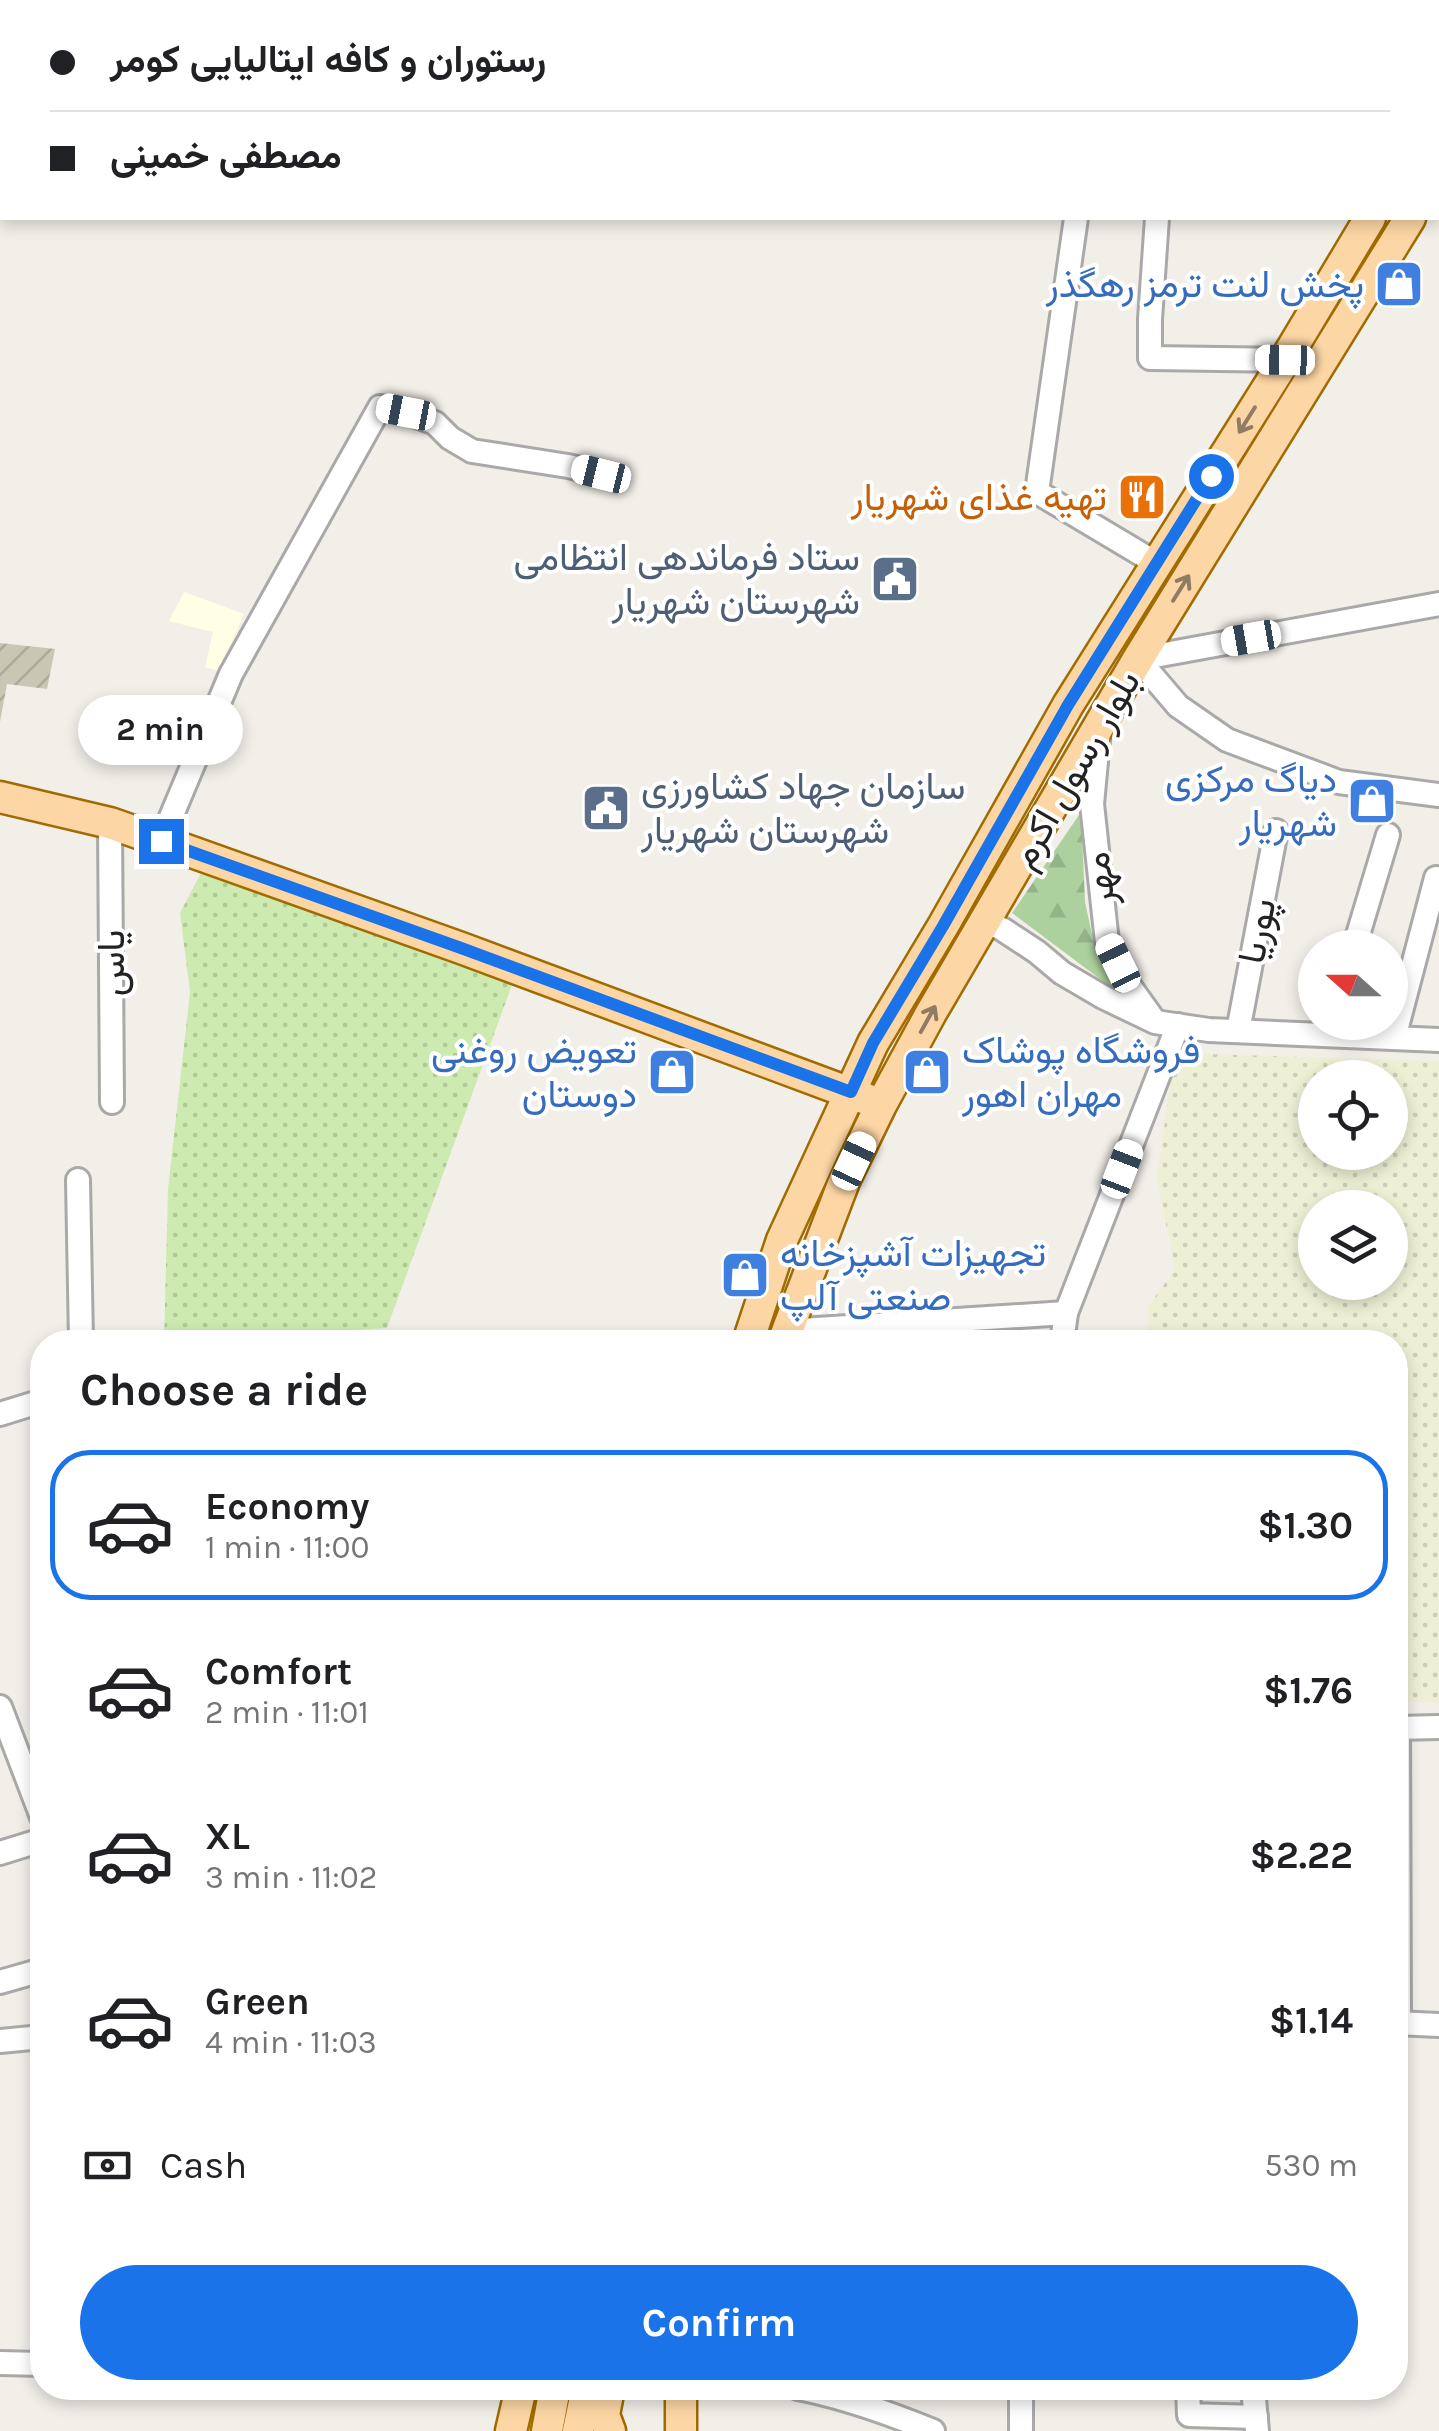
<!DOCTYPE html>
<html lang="en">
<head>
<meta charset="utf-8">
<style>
	body { margin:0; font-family:Karla,Vazirmatn,sans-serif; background:#f6f6f6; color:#202124; height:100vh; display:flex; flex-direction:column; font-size:38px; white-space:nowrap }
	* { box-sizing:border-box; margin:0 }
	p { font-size:32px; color:#757577 }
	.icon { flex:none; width:55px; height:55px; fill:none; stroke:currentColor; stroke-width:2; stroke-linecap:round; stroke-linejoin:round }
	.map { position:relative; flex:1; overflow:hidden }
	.details { position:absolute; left:30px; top:1330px; width:1378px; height:1070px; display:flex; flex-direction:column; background:#fff; border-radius:40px; box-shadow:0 5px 15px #0003 }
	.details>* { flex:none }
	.guide { position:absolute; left:0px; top:0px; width:1440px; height:220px; box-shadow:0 5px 15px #0003; display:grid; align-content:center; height:220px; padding:0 50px; background:#fff }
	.needle { width:65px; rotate:291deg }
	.fabs { position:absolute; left:1298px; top:930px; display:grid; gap:20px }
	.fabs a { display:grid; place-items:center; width:110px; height:110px; border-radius:50%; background:#fff; box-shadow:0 5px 15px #0003; font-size:50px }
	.end { position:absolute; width:45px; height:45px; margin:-22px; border:12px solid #1a73e8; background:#fff; box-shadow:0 0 0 5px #fff }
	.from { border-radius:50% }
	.bubble { position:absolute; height:70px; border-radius:35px; background:#fff; box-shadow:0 5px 15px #0003; font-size:32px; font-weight:700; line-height:70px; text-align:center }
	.car { position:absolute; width:30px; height:60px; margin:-30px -15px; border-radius:12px; box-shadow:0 0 8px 2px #0007; background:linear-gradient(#fff 24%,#345 0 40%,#fff 0 76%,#345 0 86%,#fff 0) }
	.guide b { display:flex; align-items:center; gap:35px; height:95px; font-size:38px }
	.guide b+b { border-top:2px solid #e0e0e0 }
	.guide i { width:25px; height:25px; background:#202124 }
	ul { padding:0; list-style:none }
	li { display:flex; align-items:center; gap:30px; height:150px; margin:0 20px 15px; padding:0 30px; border:5px solid transparent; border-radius:40px }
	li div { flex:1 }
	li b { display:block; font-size:38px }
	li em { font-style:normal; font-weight:700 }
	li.on { border-color:#1a73e8 }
	li>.icon { width:90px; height:90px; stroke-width:1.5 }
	h2 { padding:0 50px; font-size:45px; line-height:120px }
	.pay { display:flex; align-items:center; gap:25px; height:110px; padding:0 50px; font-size:38px }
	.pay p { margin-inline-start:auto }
	.button { display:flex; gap:20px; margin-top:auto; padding:20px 50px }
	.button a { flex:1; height:115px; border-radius:60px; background:#1a73e8; color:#fff; font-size:40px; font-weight:700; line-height:115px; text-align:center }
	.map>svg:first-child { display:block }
	.education { fill:#ffffe5 }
	.construction { fill:url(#construction-furrows) }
	.farmland { fill:url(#farmland-dots); fill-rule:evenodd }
	.forest { fill:url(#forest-firs) }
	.garden { fill:url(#garden-dots) }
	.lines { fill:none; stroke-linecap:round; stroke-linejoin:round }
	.minor-casing { stroke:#a9a9a9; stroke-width:28 }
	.major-casing { stroke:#a06b00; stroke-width:35 }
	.minor { stroke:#fff; stroke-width:22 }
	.major { stroke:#fcd6a4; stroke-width:30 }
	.oneway { stroke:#8f7c63 }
	.route { stroke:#1a73e8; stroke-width:12 }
	.labels { text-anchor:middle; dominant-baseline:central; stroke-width:8; stroke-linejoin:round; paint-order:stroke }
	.shop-label { font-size:38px; fill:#366cbe; stroke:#fff; text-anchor:end }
	.food-label { font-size:38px; fill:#c56008; stroke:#fff; text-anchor:end }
	.service-label { font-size:38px; fill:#4e5e75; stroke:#fff; text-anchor:end }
	.street-label { font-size:38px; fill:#222; stroke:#fff }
</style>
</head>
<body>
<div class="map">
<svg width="1439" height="2431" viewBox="0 0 1439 2431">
	<defs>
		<pattern id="construction-furrows" width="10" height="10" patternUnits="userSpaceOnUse" patternTransform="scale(2.5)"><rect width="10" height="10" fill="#c7c7b4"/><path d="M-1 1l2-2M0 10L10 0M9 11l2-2" fill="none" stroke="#abab9a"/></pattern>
		<pattern id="farmland-dots" width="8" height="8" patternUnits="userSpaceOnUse" patternTransform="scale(2.5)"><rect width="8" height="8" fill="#eef0d5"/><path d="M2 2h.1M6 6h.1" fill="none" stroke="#ccceb7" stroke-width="1.8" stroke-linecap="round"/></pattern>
		<pattern id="forest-firs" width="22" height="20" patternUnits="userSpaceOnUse" patternTransform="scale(2.5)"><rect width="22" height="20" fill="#add19e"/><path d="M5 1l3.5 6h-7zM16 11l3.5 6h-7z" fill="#95b388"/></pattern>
		<pattern id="garden-dots" width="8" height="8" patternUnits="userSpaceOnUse" patternTransform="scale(2.5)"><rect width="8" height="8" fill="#cdebb0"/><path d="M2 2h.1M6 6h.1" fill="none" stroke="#b0c997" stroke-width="1.8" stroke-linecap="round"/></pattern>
	</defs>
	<rect width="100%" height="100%" fill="#f2efe9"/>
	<path class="education" d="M 184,592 L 244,614 L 219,671 L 205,667 L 213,632 L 169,621 Z"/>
	<path class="construction" d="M 0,643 L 55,649 L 47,689 L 7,684 L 0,722 Z"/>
	<path class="farmland" d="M 1174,1053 L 1439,1061 L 1439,1703 L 1398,1701 L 1395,1675 L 1395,1342 L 1150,1342 L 1147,1308 L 1175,1269 L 1157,1180 ZM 1315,1078 L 1390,1078 L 1390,1152 L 1315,1152 ZM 1315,1208 L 1390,1208 L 1390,1282 L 1315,1282 Z"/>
	<path class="forest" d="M 1081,812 L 1085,902 L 1095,948 L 1120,994 L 1012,913 Z"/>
	<path class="garden" d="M 202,871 L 513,982 L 387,1328 L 164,1342 L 168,1189 L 190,992 L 180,913 Z"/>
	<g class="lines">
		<g class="minor-casing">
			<g id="minor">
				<path d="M 63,0 L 69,2"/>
				<path d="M 1069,0 L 1069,2"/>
				<path d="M 1371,0 L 1376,2"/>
				<path d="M 210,2 L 211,0"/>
				<path d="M 712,2 L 714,0"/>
				<path d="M 914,2 L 915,0"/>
				<path d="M 1438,32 L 1439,33"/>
				<path d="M 0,128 L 2,128"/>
				<path d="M 1076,218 L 1037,492 L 1156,563"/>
				<path d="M 1157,218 L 1150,319 L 1150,358 L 1285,360"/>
				<path d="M 1439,604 L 1138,659 L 1178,706 L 1227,740 L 1339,782 L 1439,795"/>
				<path d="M 1099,730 L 1092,804 L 1107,942 L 1128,984 L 1153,1019"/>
				<path d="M 110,823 L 112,1102"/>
				<path d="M 161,841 L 231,674 L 380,407 L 406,412 L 435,423 L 450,438 L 472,451 L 568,466 L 601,474"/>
				<path d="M 986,922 L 1002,929 L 1037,952 L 1062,973 L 1103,997 L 1155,1022 L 1209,1030 L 1439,1040"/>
				<path d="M 1354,948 L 1388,835"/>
				<path d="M 1238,1031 L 1276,831"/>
				<path d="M 1394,1038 L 1436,878"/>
				<path d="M 78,1180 L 81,1342"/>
				<path d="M 786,1331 L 1066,1313"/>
				<path d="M 1062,1342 L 1066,1313 L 1178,1025"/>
				<path d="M 0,1414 L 42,1401"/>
				<path d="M 0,1707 L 42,1817"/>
				<path d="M 1395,1728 L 1439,1727"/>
				<path d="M 1398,1728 L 1399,2023"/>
				<path d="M 0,1853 L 42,1840"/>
				<path d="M 0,1982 L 42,1970"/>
				<path d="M 1395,2023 L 1439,2025"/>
				<path d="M 0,2041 L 42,2037"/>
				<path d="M 0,2363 L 42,2364"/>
				<path d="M 798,2388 C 844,2397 889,2413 933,2431"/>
				<path d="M 1021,2388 L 1021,2431"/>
				<path d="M 1188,2388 L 1189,2415 L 1256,2417"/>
				<path d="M 1253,2388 L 1257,2431"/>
			</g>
		</g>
		<g class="major-casing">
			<g id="major">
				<path d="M 1438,96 L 1439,93"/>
				<path d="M 1438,167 L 1439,164"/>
				<path d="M 0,797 L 110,823 L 161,841 L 461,948 L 869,1100"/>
				<path d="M 748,1342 L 782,1240 L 873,1043 L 943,926 L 1068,705 L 1285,360 L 1370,218"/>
				<path d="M 783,1342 L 845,1179 L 881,1105 L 931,1013 L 1138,659 L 1410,218"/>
				<path d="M 609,2388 L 604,2415 L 610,2431"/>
				<path d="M 681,2388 L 681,2431"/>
				<path d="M 511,2431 L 521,2388"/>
				<path d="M 547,2431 L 555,2388"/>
				<path d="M 578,2431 L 587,2388"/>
			</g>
		</g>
		<use href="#minor" class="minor"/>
		<use href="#major" class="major"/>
	</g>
	<defs><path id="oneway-shaft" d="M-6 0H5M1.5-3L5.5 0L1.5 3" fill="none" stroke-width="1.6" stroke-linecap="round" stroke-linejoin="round" transform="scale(2.5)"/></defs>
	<g class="oneway">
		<use href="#oneway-shaft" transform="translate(1247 420) rotate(122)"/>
		<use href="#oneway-shaft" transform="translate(1181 588) rotate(-58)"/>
		<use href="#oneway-shaft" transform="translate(928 1019) rotate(-61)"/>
	</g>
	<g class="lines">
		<path class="route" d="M 161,841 L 461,948 L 851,1092 L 873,1043 L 943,926 L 1068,705 L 1211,476"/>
	</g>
	<defs>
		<g id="shop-square" transform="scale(2.5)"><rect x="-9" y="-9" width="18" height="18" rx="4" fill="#3f7fe0" stroke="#fff"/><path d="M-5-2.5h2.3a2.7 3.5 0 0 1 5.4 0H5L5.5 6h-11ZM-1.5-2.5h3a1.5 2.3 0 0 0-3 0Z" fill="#fff"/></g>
		<g id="restaurant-square" transform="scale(2.5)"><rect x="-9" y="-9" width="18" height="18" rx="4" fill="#e8710a" stroke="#fff"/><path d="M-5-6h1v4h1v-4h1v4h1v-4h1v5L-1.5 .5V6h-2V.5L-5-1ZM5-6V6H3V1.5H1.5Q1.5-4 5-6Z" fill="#fff"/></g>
		<g id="civic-square" transform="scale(2.5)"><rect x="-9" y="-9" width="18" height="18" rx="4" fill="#5c6f8a" stroke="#fff"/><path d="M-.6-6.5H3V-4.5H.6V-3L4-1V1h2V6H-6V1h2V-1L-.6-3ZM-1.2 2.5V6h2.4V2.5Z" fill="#fff"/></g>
	</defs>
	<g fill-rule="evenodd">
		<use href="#shop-square" x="1399" y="284"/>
		<use href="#restaurant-square" x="1142" y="497"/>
		<use href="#civic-square" x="895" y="579"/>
		<use href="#shop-square" x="1372" y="801"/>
		<use href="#civic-square" x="606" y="808"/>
		<use href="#shop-square" x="672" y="1072"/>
		<use href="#shop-square" x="927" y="1072"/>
		<use href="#shop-square" x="745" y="1275"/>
	</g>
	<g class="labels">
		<g class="shop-label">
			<text x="1364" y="284">پخش لنت ترمز رهگذر</text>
			<text x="1337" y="779">دیاگ مرکزی<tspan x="1337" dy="44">شهریار</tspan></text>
			<text x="637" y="1050">تعویض روغنی<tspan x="637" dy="44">دوستان</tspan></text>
			<text x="962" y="1050" text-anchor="start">فروشگاه پوشاک<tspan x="962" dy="44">مهران اهور</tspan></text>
			<text x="780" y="1253" text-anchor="start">تجهیزات آشپزخانه<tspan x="780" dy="44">صنعتی آلپ</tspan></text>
		</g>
		<g class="food-label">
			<text x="1107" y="497">تهیه غذای شهریار</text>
		</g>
		<g class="service-label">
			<text x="860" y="557">ستاد فرماندهی انتظامی<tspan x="860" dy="44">شهرستان شهریار</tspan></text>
			<text x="641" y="786" text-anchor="start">سازمان جهاد کشاورزی<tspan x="641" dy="44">شهرستان شهریار</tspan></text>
		</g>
		<g class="street-label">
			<text transform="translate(1075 769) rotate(-60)">بلوار رسول اکرم</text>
			<text transform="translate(1099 879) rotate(-97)">مهر</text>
			<text transform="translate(1257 931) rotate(-79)">پوریا</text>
			<text transform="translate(111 963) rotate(-90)">یاس</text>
		</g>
	</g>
</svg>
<div class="fabs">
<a><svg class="needle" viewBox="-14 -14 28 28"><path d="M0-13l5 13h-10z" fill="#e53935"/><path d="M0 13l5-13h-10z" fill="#757577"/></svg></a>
<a><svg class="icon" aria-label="locate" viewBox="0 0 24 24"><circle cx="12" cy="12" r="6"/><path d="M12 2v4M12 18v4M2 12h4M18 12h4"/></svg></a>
<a><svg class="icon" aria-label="layers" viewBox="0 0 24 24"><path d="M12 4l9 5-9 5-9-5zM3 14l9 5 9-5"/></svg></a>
</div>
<i class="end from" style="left:1211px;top:476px"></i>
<i class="end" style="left:161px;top:841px"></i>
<div class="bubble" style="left:78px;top:695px;width:165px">2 min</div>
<i class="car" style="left:1285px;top:360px;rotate:271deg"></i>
<i class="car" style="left:406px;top:412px;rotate:281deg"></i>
<i class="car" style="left:601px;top:474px;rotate:284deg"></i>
<i class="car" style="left:1251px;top:638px;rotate:260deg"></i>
<i class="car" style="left:1118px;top:963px;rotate:334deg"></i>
<i class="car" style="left:854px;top:1161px;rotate:25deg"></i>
<i class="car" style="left:1122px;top:1169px;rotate:21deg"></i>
<div class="guide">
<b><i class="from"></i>رستوران و کافه ایتالیایی کومر</b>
<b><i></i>مصطفی خمینی</b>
</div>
<section class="details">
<h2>Choose a ride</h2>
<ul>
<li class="on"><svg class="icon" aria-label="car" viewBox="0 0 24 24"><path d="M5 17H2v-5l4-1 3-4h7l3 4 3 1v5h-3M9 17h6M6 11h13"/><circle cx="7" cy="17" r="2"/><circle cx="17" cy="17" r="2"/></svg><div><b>Economy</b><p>1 min · 11:00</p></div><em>$1.30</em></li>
<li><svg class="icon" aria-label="car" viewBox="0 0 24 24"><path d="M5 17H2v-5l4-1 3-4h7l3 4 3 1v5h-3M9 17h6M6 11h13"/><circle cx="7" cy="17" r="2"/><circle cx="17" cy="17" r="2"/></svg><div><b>Comfort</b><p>2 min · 11:01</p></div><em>$1.76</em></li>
<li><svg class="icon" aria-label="car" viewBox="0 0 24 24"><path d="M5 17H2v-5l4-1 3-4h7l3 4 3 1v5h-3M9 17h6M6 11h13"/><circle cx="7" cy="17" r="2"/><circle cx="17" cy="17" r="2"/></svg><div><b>XL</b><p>3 min · 11:02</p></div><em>$2.22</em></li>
<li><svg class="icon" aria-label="car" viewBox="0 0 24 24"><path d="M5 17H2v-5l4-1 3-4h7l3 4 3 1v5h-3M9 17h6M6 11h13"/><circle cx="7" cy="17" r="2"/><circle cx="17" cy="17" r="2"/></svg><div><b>Green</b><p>4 min · 11:03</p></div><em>$1.14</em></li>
</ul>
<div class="pay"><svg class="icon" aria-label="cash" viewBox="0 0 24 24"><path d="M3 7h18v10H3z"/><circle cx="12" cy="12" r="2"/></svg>Cash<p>530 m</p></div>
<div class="button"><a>Confirm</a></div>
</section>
</div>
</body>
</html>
